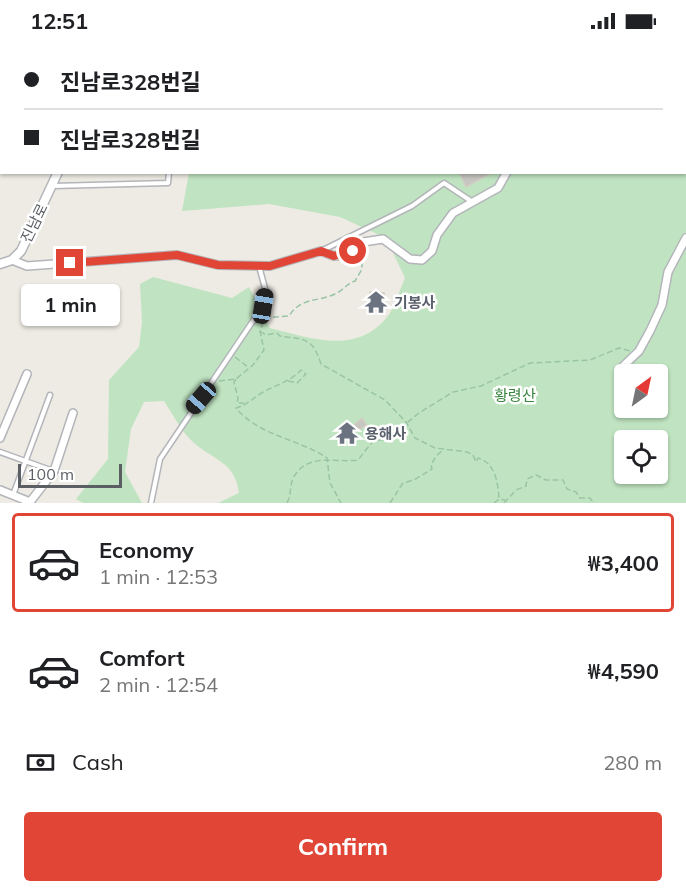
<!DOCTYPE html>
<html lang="en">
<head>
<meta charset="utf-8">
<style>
	body { margin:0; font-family:Mulish,"Noto Sans KR",sans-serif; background:#f6f6f6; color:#202124; height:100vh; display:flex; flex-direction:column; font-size:22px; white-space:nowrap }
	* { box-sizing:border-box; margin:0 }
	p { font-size:20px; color:#757577 }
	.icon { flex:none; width:33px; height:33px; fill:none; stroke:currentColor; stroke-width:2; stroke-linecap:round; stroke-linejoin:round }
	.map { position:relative; height:461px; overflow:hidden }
	.side { display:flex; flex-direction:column; background:#fff; flex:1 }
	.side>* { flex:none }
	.banner { position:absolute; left:0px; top:0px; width:687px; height:132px; box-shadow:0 2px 4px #0004; display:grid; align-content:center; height:132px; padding:0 24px; background:#fff }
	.needle { width:39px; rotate:33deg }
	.buttons { position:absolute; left:614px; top:322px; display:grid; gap:12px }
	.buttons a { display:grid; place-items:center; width:54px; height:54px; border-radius:6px; background:#fff; box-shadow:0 2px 4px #0004; font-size:30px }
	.scale { position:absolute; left:18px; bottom:15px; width:104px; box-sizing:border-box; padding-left:6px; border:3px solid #5b5e63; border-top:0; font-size:16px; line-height:21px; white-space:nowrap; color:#5b5e63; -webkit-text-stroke:4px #fff; paint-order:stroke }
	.end { position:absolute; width:27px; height:27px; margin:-14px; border:8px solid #e04536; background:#fff; box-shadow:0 0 0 3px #fff }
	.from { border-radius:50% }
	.bubble { position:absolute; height:42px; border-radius:6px; background:#fff; box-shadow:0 2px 4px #0004; font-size:20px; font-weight:700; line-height:42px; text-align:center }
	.car { position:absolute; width:18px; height:36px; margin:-18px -9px; border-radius:8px; box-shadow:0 0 4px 2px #0007; background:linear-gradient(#222 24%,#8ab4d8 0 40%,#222 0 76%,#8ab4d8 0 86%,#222 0) }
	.banner b { display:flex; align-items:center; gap:21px; height:57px; font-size:22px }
	.banner b+b { border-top:2px solid #e0e0e0 }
	.banner i { width:15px; height:15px; background:#202124 }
	ul { padding:10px 0 0; list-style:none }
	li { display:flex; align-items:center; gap:18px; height:99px; margin:0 12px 9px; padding:0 12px; border:3px solid transparent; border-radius:6px }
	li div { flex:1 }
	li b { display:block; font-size:22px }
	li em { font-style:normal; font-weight:700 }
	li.selected { border-color:#e04536 }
	li>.icon { width:54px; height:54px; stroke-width:1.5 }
	.pay { display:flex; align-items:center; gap:15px; height:66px; padding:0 24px; font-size:22px }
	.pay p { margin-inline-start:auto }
	.action { display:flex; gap:12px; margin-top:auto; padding:12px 24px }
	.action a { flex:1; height:69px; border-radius:6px; background:#e04536; color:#fff; font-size:24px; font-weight:700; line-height:69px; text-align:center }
	.status { display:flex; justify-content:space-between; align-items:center; height:42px; padding:0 30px; background:#fff; direction:ltr }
	.status svg { height:16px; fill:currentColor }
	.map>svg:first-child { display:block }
	.green { fill:#c0e4c1; fill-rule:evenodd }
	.building { fill:#c8c6c0; stroke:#d1cdc2; stroke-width:1.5 }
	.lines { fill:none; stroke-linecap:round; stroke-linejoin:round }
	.service-casing { stroke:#b3b5ba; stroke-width:7 }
	.minor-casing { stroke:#b3b5ba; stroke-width:10 }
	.tertiary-casing { stroke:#b3b5ba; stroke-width:11 }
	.path { stroke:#9ac4a6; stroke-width:1.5; stroke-dasharray:6 3; stroke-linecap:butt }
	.service { stroke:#fff; stroke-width:4 }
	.minor { stroke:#fff; stroke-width:7 }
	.tertiary { stroke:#fff; stroke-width:8 }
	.route { stroke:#e04536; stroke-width:8 }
	.labels { text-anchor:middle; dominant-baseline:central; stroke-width:5; stroke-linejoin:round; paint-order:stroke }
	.street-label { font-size:15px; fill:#5b5e63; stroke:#fff }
	.worship-label { font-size:15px; font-weight:bold; fill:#5b616d; stroke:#fff; text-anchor:start }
	.park-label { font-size:15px; fill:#39843e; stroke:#fff }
</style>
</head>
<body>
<div class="status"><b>12:51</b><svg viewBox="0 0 49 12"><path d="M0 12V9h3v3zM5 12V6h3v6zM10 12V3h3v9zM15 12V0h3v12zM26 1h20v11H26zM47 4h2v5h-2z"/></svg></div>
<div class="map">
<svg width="686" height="461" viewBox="0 0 686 461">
	<rect width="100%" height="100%" fill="#edebe3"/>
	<path class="green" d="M 320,0 L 686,0 L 686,461 L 218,461 L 239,451 C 235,420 215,419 194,401 C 182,391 173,372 164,359 L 144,360 L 131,387 L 125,430 L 142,461 L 83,461 L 76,457 L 108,417 L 109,338 L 139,305 L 142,280 L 140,242 L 153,235 L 232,256 L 249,245 L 270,286 C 313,297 360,314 390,271 C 396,261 400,247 405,236 L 386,196 L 340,175 L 269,162 L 182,169 L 189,131 L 686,130 L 686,2 ZM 624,333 L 657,333 L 657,366 L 624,366 ZM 624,399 L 657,399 L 657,432 L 624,432 Z"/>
	<g class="building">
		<path d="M 459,130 L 493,130 L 466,145 Z"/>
		<path d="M 370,250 L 384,251 L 382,269 L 369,268 Z"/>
		<path d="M 362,376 L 367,383 L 342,398 L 339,390 L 354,383 Z"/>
	</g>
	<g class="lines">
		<g class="service-casing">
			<g id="service">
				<path d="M 327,0 L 328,2"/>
				<path d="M 53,144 L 168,141 L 169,130"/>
				<path d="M 321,209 L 412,164 L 444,141 L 471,159"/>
				<path d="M 0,410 L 53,429"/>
				<path d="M 13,453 L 50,353"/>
				<path d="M 151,461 L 160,417 L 263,264 L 266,250 L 259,224"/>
			</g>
		</g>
		<g class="minor-casing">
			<g id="minor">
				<path d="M 686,61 L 686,62"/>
				<path d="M 12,218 L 27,224 L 177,213 L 218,223 L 270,224 L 321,209 L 334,214 L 345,213 L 363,200 L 383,197 L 410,217 L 422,218 L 432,209 L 437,193 L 453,171 L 498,146 L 507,130"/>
				<path d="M 619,328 L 639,309 L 650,289 L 662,263 L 668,230 L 686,196"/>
				<path d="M 0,396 L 27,332"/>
				<path d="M 0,448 L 30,460 L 54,429 L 73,371"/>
			</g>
		</g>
		<g class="tertiary-casing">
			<g id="tertiary">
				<path d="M 100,2 L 100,0"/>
				<path d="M 0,222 L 12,218 L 21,209 L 58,130"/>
			</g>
		</g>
		<g class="path">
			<path d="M 455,2 L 457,0"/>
			<path d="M 260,289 L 266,293 L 277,291 L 280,294 C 306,298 312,295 321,322 L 385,358 L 406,380 L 415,396 L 435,406 L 467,410 L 473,413 L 476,420 L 478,416 C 496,421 498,442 499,457"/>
			<path d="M 235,315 L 248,325"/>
			<path d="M 236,337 L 234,340 L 238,356 L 237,361 L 244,361"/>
			<path d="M 219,339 L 236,337 L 253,323 L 264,308 L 260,289 L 265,276 L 289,274 C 301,255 318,260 335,252 C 344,248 346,242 355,239 L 362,227 L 362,210"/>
			<path d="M 288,339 L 297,341 L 306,332 L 301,328 C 289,341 274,343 260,352 C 251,358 246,363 236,366 C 259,394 299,397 327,416 L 330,441 L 341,461"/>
			<path d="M 287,461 C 292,452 289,441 295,433 C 309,411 336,421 358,418 L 373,399 L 387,397 L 419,371 L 453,350 L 481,344 L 530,321 L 590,318 L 619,306 L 630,309"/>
			<path d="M 390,461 L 403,441 L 414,438 L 432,427 L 431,423 L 436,414 L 443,408"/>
			<path d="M 494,461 L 499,457 L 505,458"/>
			<path d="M 504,461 L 516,448 L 526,444 L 527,437 L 536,433 L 546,438 L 563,438 L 567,447 L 576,450 L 580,456 L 590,456 L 592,459 L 589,461"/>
		</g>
		<use href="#service" class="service"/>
		<use href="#minor" class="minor"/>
		<use href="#tertiary" class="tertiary"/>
	</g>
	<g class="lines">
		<path class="route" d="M 70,221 L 177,213 L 218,223 L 270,224 L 321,209 L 334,214 L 353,209"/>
	</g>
	<defs>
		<g id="temple-bare" transform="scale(1.8)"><path d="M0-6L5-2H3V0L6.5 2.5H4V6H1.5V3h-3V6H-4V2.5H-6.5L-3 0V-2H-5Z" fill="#6b7280" stroke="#fff" stroke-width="2.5" paint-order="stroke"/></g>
	</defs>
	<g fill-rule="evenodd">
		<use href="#temple-bare" x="376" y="260"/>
		<use href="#temple-bare" x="347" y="391"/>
	</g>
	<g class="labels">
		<g class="street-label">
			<text transform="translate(34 181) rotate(-64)">진남로</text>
		</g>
		<g class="worship-label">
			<text x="394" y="260">기봉사</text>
			<text x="365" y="391">용해사</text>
		</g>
		<g class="park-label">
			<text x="515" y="353">황령산</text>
		</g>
	</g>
</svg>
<div class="buttons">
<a><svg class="needle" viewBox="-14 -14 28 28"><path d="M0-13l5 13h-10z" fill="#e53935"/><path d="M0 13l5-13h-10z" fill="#757577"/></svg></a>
<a><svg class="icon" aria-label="locate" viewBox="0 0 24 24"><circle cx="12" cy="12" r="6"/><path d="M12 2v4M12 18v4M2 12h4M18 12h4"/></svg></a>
</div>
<div class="scale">100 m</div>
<i class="end from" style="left:353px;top:209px"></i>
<i class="end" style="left:70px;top:221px"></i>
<div class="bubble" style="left:21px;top:242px;width:99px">1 min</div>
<i class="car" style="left:263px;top:264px;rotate:9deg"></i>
<i class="car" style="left:201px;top:356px;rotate:221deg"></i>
<div class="banner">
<b><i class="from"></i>진남로328번길</b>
<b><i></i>진남로328번길</b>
</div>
</div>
<section class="side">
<ul>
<li class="selected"><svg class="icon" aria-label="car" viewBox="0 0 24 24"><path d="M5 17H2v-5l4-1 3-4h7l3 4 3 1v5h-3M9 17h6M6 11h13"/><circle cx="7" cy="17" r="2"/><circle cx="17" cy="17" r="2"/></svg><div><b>Economy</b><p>1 min · 12:53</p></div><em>₩3,400</em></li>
<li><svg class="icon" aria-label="car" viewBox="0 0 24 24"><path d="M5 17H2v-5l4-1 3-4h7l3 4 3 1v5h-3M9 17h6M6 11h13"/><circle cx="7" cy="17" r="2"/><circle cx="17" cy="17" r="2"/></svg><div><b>Comfort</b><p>2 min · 12:54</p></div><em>₩4,590</em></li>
</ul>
<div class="pay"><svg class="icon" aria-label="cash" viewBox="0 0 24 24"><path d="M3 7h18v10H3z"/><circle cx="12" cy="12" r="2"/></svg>Cash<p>280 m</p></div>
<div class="action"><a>Confirm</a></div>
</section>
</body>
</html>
